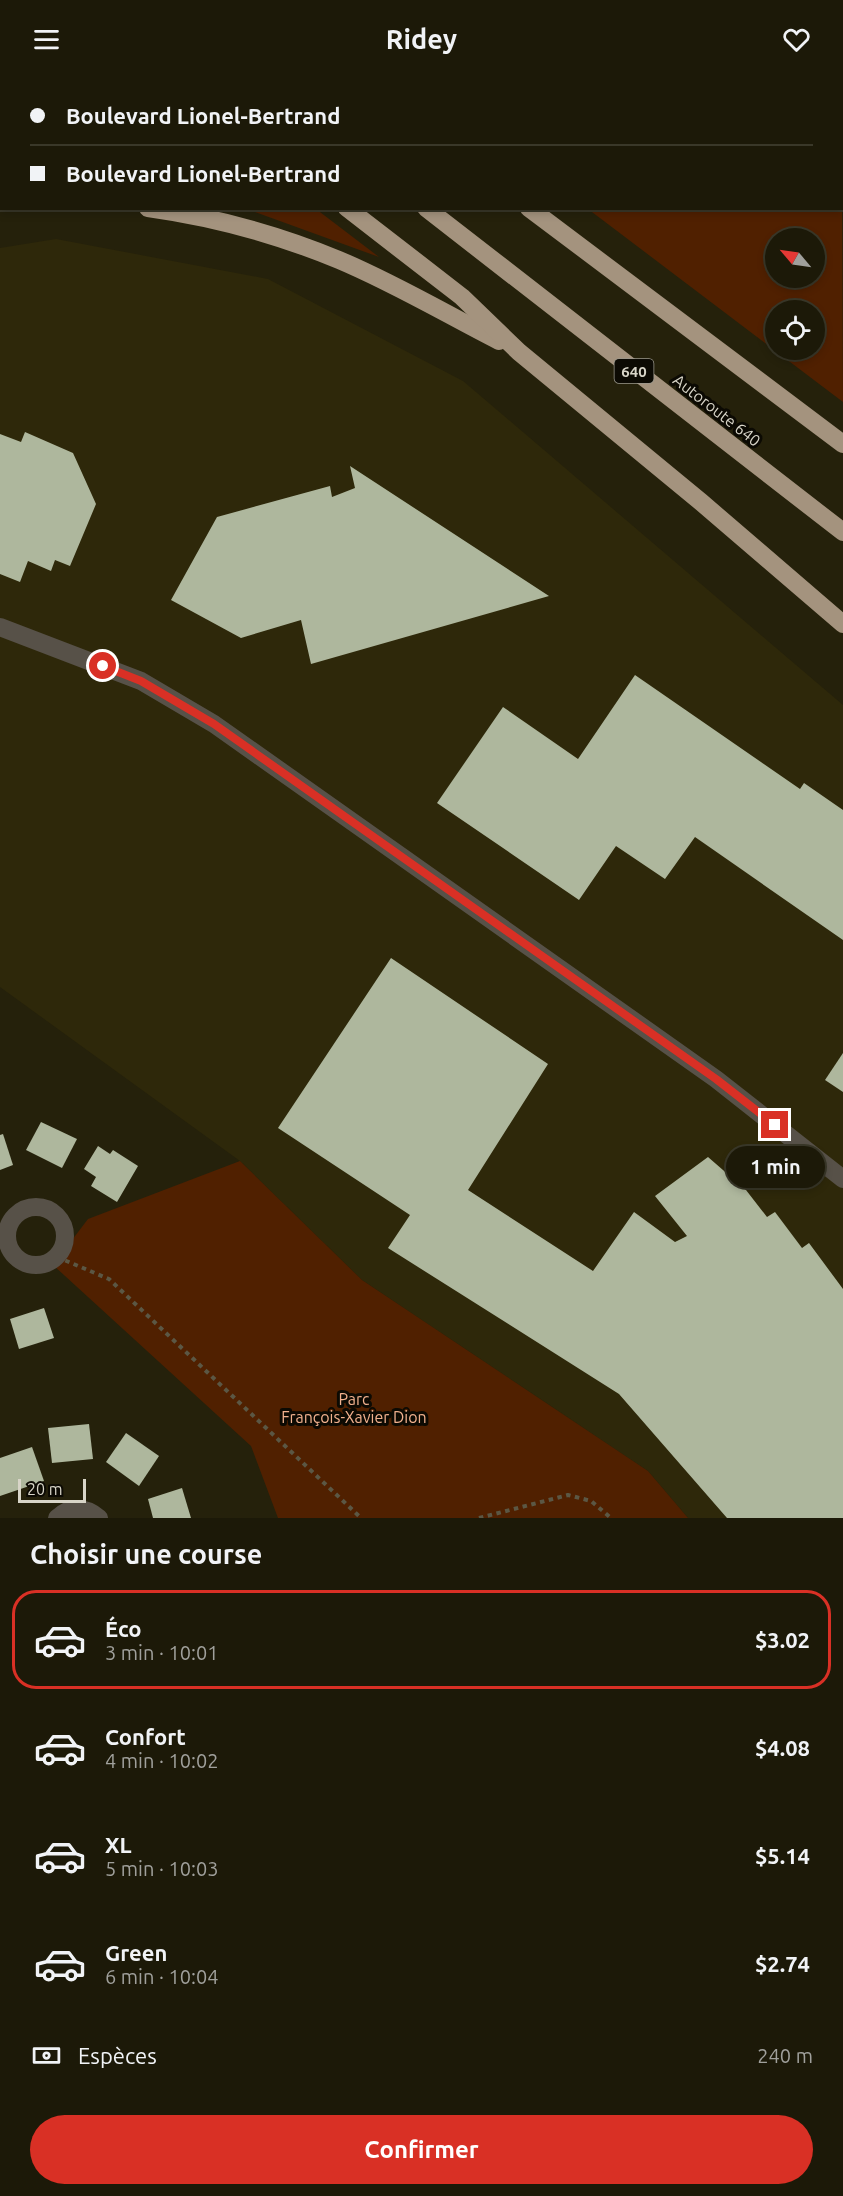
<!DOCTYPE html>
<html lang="fr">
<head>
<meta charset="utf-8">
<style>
	body { margin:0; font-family:Ubuntu,sans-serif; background:#252212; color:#f1f3f6; height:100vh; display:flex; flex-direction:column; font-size:22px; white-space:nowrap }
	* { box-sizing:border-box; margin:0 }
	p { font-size:20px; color:#a0a09c }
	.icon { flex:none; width:33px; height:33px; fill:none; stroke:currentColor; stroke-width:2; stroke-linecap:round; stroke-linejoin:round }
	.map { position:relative; height:1440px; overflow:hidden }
	.side { display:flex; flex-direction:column; background:#1c1908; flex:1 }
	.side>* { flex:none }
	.guide { position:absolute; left:0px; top:0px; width:843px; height:132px; box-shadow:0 3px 9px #0003,0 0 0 2px #3a3829; display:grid; align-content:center; height:132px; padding:0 30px; background:#1c1908 }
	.needle { width:39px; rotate:299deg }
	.controls { position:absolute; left:765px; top:150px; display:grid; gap:12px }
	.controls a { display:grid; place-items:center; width:60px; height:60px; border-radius:50%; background:#1c1908; box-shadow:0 3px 9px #0003,0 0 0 2px #3a3829; font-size:30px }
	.scale { position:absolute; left:18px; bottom:15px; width:68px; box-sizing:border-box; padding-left:6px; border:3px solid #d8d5c8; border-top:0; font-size:16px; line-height:21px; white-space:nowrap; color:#d8d5c8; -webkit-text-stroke:4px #0c0a03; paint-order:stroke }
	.end { position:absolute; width:27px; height:27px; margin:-14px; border:8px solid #d93025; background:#fff; box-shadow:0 0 0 3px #fff }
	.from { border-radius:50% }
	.bubble { position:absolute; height:42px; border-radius:21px; background:#1c1908; box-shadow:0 3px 9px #0003,0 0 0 2px #3a3829; font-size:20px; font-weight:700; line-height:42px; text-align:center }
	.guide b { display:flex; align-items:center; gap:21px; height:57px; font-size:22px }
	.guide b+b { border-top:2px solid #3a3829 }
	.guide i { width:15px; height:15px; background:#f1f3f6 }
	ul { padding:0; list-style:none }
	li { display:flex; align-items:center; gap:18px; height:99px; margin:0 12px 9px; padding:0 18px; border:3px solid transparent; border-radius:24px }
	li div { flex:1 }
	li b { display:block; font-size:22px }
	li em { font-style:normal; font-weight:700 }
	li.active { border-color:#d93025 }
	li>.icon { width:54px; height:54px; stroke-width:1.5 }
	h2 { padding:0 30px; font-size:27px; line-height:72px }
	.pay { display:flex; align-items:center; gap:15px; height:66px; padding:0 30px; font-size:22px }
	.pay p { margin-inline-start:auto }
	.action { display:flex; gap:12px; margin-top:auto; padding:12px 30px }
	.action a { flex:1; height:69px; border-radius:36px; background:#d93025; color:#fff; font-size:24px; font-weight:700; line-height:69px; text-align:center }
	header { display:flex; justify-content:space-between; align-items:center; height:78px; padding:0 30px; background:#1c1908; font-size:27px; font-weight:700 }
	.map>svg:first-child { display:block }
	.built { fill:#2e280a }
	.green { fill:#502000; fill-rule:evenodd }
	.building { fill:#aeb79d }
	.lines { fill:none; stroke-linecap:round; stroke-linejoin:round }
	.path { stroke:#5b5744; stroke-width:4; stroke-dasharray:4.5 4.5; stroke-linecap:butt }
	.minor { stroke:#575148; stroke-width:18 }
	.highway { stroke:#a4937e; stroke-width:18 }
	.route { stroke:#d93025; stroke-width:8 }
	.labels { text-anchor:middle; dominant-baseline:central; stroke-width:6; stroke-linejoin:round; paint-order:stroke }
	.shield { fill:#0c0a03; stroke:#9b988d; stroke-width:1.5 }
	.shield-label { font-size:15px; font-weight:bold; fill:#d8d5c8 }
	.street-label { font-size:16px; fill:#d8d5c8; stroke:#0c0a03 }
	.park-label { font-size:16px; fill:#f1b18e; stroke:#0c0a03 }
</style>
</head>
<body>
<header><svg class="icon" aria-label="menu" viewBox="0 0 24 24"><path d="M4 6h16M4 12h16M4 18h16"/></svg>Ridey<svg class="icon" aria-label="heart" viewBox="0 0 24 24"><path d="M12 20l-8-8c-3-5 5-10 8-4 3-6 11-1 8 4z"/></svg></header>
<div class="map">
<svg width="843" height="1440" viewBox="0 0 843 1440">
	<rect width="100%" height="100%" fill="#25210b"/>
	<path class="built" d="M 56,161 L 268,201 L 463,303 L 843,627 L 843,1440 L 688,1440 L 648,1393 L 362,1202 L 240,1083 L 0,909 L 0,170 Z"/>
	<g class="green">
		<path d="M 0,0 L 157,0 L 159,1 L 2,2 L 0,105 Z"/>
		<path d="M 842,89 L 843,324 L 588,131 L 842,130 ZM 776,160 L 814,160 L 814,200 L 776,200 ZM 776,232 L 814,232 L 814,272 L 776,272 Z"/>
		<path d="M 242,131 L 316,131 L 379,179 L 255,134 Z"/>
		<path d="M 240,1083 L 362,1202 L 648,1393 L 688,1440 L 278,1440 L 251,1368 L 53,1187 L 88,1141 Z"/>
	</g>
	<g class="building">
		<path d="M 25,354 L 73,375 L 96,426 L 70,488 L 55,482 L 51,493 L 28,483 L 20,504 L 0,496 L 0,356 L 21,364 Z"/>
		<path d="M 350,388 L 549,518 L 311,586 L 301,542 L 241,560 L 171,522 L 217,439 L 330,408 L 332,419 L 355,410 Z"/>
		<path d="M 635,597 L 800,711 L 804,705 L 843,732 L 843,862 L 695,759 L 665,801 L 616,768 L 579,822 L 437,725 L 503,629 L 578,681 Z"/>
		<path d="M 391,880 L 548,986 L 468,1112 L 593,1193 L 634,1134 L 675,1164 L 687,1158 L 655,1118 L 708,1079 L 746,1112 L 767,1139 L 775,1134 L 802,1170 L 809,1165 L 843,1211 L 843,1440 L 727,1440 L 619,1316 L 388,1170 L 410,1137 L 278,1050 Z"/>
		<path d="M 843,975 L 843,1014 L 825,1002 Z"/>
		<path d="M 41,1044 L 77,1061 L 62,1090 L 26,1072 Z"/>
		<path d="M 3,1056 L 13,1087 L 0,1092 L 0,1057 Z"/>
		<path d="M 98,1068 L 110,1076 L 113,1072 L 138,1088 L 117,1124 L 91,1108 L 96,1099 L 84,1091 Z"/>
		<path d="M 44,1230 L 54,1260 L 19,1271 L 10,1241 Z"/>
		<path d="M 89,1346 L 93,1381 L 52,1385 L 48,1350 Z"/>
		<path d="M 126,1355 L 159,1378 L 139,1408 L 106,1384 Z"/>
		<path d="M 32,1369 L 44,1403 L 0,1418 L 0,1380 Z"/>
		<path d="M 182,1410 L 191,1440 L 153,1440 L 148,1421 Z"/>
	</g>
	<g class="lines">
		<g class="path">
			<path d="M 57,1179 L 109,1201 L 361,1440"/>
			<path d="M 479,1440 L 568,1417 L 591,1423 L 611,1440"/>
		</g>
		<g class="minor">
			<path d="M 0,549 L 141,603 L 214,646 L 716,1001 L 843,1101"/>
			<circle cx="36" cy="1158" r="29"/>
			<path d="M 57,1440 C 70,1428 85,1428 99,1440"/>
		</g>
		<g class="highway">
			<path d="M 185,0 L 187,2"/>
			<path d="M 260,0 L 262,2"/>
			<path d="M 355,0 L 357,2"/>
			<path d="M 837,0 L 837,2"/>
			<path d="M 842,16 L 843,21"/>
			<path d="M 0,125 L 2,125"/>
			<path d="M 148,130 C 213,139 279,157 339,182 C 394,205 446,236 499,263"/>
			<path d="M 347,130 L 462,219 L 519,274 L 701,424 L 843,546"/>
			<path d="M 426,130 L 843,454"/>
			<path d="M 529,130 L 843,366"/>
		</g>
	</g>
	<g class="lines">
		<path class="route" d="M 103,588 L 141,603 L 214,646 L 716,1001 L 775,1047"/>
	</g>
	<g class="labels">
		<rect class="shield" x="614.5" y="281" width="39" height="24" rx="4.5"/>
		<g class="shield-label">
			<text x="634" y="293">640</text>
		</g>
		<g class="street-label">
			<text transform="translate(717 332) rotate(38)">Autoroute 640</text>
		</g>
		<g class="park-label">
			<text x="354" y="1321">Parc<tspan x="354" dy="18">François-Xavier Dion</tspan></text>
		</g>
	</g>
</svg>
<div class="controls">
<a><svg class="needle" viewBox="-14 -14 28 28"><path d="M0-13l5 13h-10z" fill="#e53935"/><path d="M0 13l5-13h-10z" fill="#a0a09c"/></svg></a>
<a><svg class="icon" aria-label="locate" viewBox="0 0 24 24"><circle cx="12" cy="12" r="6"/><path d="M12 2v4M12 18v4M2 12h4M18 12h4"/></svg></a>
</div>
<div class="scale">20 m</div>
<i class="end from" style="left:103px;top:588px"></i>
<i class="end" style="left:775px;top:1047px"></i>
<div class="bubble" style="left:726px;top:1068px;width:99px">1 min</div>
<div class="guide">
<b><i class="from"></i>Boulevard Lionel-Bertrand</b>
<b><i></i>Boulevard Lionel-Bertrand</b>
</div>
</div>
<section class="side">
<h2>Choisir une course</h2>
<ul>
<li class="active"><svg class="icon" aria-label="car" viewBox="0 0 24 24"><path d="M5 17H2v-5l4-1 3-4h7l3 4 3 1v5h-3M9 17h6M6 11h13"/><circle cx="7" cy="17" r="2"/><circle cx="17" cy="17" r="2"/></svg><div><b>Éco</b><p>3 min · 10:01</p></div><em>$3.02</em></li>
<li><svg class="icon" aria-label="car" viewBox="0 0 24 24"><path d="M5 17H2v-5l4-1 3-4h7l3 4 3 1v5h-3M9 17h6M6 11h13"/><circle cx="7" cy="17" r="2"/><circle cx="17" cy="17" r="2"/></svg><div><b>Confort</b><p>4 min · 10:02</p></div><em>$4.08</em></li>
<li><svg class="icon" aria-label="car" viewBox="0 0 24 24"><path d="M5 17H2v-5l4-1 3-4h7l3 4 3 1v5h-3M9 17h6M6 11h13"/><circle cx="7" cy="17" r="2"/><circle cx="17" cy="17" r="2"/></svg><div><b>XL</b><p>5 min · 10:03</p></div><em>$5.14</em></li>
<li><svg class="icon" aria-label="car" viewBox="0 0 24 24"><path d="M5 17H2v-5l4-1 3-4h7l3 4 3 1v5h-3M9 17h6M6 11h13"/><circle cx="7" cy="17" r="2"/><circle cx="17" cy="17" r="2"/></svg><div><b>Green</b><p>6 min · 10:04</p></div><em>$2.74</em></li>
</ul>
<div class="pay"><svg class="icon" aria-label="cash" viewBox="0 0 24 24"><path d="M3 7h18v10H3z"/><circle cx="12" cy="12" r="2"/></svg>Espèces<p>240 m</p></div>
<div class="action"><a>Confirmer</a></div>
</section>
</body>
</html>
